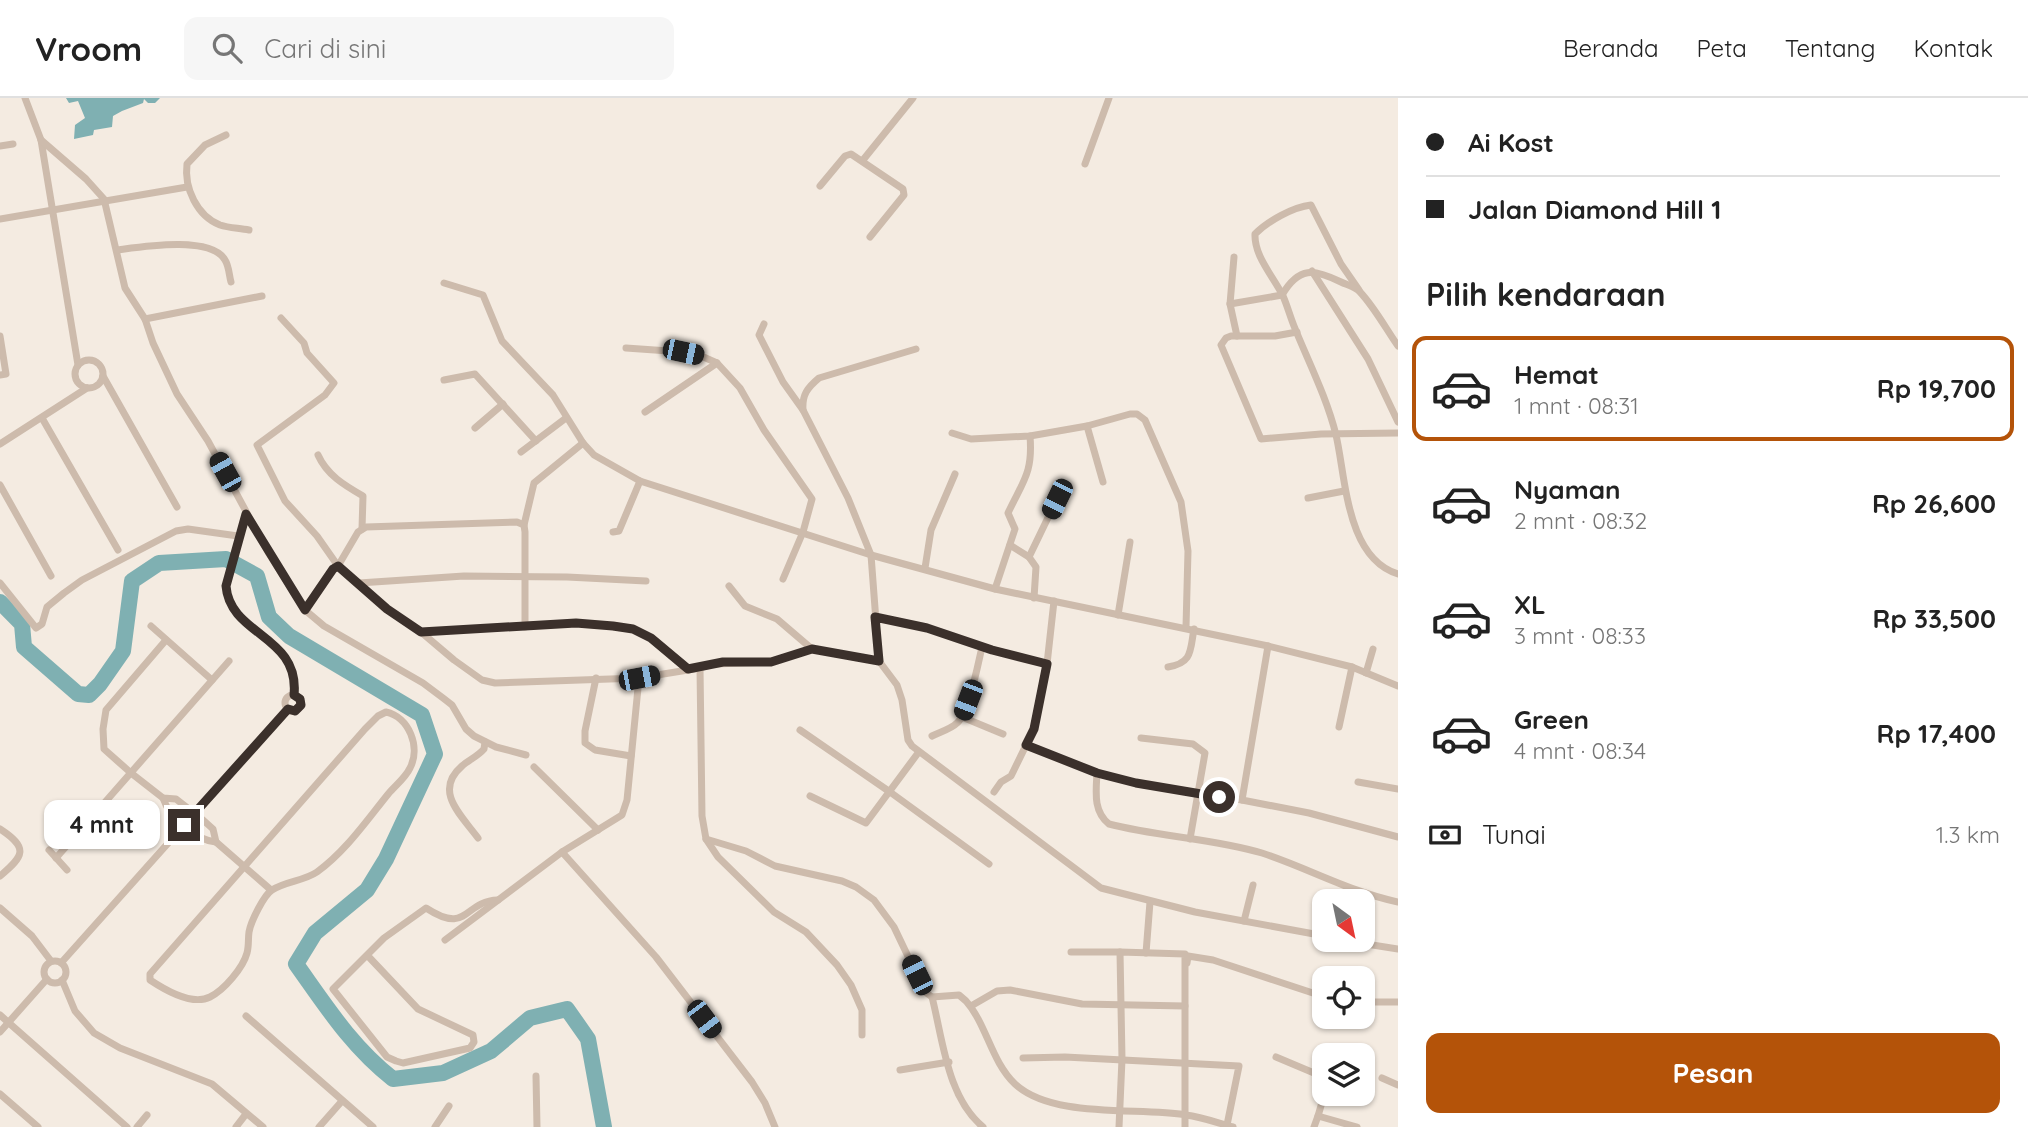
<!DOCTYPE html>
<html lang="id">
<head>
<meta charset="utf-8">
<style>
	body { margin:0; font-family:Quicksand,sans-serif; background:#f6f6f6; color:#222; height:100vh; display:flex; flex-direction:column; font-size:26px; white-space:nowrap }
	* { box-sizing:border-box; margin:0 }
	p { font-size:23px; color:#767676 }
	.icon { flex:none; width:38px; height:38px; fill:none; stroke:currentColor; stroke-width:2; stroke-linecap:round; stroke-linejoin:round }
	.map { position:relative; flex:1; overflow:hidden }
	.drawer { display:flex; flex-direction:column; background:#fff; width:630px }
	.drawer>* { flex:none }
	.guide { display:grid; align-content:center; height:154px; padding:0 28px; background:#fff }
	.needle { width:46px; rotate:147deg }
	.controls { position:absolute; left:1312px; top:791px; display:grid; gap:14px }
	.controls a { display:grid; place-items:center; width:63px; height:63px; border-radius:14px; background:#fff; box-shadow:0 2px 5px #0004; font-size:35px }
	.end { position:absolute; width:32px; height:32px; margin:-16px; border:9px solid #3b302b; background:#fff; box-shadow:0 0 0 4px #fff }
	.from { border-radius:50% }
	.bubble { position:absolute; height:49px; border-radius:14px; background:#fff; box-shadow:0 2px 5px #0004; font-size:23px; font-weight:800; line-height:49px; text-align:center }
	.car { position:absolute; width:21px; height:42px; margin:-21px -10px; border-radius:9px; box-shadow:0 0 5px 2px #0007; background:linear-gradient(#222 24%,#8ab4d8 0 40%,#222 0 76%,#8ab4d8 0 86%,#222 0) }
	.guide b { display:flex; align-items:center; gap:24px; height:66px; font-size:26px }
	.guide b+b { border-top:2px solid #e0e0e0 }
	.guide i { width:18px; height:18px; background:#222 }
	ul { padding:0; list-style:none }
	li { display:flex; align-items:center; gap:21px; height:105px; margin:0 14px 10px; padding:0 14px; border:4px solid transparent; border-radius:14px }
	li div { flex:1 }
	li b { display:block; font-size:26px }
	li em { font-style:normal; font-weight:800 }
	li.on { border-color:#b45309 }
	li>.icon { width:63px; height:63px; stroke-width:1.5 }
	h2 { padding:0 28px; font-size:32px; line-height:84px }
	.pay { display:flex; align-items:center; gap:18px; height:77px; padding:0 28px; font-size:26px }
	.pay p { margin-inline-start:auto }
	.primary-button { display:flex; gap:14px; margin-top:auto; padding:14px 28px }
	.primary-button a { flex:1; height:80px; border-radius:14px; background:#b45309; color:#fff; font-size:28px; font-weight:800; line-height:80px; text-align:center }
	header { display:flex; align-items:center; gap:42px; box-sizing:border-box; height:98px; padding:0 35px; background:#fff; border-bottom:2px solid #e0e0e0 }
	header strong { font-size:33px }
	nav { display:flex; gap:38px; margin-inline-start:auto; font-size:24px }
	.search { width:490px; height:63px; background:#f6f6f6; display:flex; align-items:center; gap:18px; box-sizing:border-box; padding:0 24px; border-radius:14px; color:#767676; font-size:26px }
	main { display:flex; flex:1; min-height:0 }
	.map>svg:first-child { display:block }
	.water { fill:#7fb0b2 }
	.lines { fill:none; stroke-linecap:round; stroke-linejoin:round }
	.river { stroke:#7fb0b2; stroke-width:16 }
	.street { stroke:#cdbbac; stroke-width:7 }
	.route { stroke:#3b302b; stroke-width:9 }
</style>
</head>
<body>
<header>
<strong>Vroom</strong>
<div class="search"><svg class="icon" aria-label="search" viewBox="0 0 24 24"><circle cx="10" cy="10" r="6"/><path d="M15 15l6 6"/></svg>Cari di sini</div>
<nav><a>Beranda</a><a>Peta</a><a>Tentang</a><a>Kontak</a></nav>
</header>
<main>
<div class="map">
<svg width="1398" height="1029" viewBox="0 0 1398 1029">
	<rect width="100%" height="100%" fill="#f4ebe1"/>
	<path class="water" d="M 66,0 L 160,0 L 155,5 L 148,5 L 144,1 L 143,5 L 122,13 L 113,18 L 112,29 L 94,32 L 93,37 L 74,41 L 75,27 L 85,20 L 78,3 L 69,5 Z"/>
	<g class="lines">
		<path class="river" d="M 0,504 L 22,526 L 24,549 L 78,596 L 89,597 L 100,586 L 123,553 L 132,483 L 159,465 L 226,461 L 257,478 L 269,519 L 289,538 L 422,617 L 435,656 L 386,761 L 367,792 L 315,835 L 296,866 C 326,908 351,948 393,981 L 443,975 L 491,953 L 530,920 L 567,911 L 588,941 L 604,1029"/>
		<g class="street">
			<path d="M 25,0 L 41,42 L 78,267"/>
			<path d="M 226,37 L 205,47 L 187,66 C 184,90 197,118 220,127 C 229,130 239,130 249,132"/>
			<path d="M 41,42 L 86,81 L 104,101 L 125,190 L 145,221 L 153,245 L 177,296 L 208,343 L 268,454 L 305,512 L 324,528 L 423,585 L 443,600 L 452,607 L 466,631 L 474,638 L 496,649 L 526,657"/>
			<path d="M 0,48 L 13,46"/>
			<path d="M 863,62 L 913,0"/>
			<path d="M 1085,66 L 1109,0"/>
			<path d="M 820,88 L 845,58 L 851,56 L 903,91 L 904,97 L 870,139"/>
			<path d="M 0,121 L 187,89"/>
			<path d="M 117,152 C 140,149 211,137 225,162 C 229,168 229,177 231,184"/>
			<path d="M 1234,159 L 1230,206 L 1237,238"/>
			<path d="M 1312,173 L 1368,261 L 1398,324"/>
			<path d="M 444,185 L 483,197 L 502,243 L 553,297 L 583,345 L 594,357 L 640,383 L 871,457 L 995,491 L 1268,548 L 1352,569 L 1398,588"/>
			<path d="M 1359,192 L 1341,166 L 1311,107 C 1293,109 1268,123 1255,136 C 1254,158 1273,178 1283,198 C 1287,207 1290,218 1294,228 C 1308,263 1327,300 1336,337 C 1346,380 1346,460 1398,476"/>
			<path d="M 1282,197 C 1299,168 1314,171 1341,184 C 1347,187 1356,189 1360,194 C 1375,210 1386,231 1398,248"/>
			<path d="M 1230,206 L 1282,197"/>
			<path d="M 281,220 L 304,245 L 307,255 L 334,285 L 325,297 L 257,347 L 285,403 L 317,438 L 338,468 L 387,511 L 421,534 L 454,562 L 482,582 L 495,585 L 639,580 L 700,570 L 714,566 L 771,564 L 812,551 L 879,563"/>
			<path d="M 145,221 L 262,198"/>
			<path d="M 764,226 L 759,237 L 783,284 L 803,312"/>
			<path d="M 1297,234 L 1275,238 L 1231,238 L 1226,240 L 1221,247 L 1261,341 L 1321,336 L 1398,335"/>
			<path d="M 0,238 L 6,276 L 0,277"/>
			<path d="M 626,250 L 683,254 L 699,257 L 717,265 L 740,290 L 764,332 L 812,401 L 803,434 L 783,481"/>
			<path d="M 916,251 L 819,280 C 807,290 802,297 803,312 L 848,400 L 871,457 L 879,563 L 897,587 L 902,602 L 908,642 L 912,648 L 1101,790 L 1195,814 L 1325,838"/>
			<circle cx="89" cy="276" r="14"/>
			<path d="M 103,278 L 177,409"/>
			<path d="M 444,282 L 475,276 L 536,343"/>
			<path d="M 645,314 L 717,265"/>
			<path d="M 42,320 L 118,452"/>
			<path d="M 1087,328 L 1103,384"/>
			<path d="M 475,330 L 503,306"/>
			<path d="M 952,335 L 971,341 L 1030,338 L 1087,328 L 1130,316 L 1137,316 L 1145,322 L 1181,404 L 1188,453 L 1186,529"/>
			<path d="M 0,346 L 87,290"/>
			<path d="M 521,354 L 566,320"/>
			<path d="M 318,357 C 327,377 344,387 363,398 L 362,431"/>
			<path d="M 0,387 L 51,478"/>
			<path d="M 1308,400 L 1344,393"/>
			<path d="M 246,416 L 226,488 C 230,538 300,538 294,597"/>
			<path d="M 524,427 L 534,385 L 583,345"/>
			<path d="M 613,434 L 619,433 L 640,383"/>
			<path d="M 1010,447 L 1029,459 L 1036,469 L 1034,500"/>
			<path d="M 1029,459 L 1057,401"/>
			<path d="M 925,470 L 931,432 L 955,376"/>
			<path d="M 0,485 L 36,530 L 42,526 L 47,509 L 64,495 L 82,482 L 176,433 L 188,431 L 238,438"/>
			<path d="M 359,485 L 464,478 L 567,479 L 646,483"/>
			<path d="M 729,488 L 745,508 L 777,521 L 812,551"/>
			<path d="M 995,491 L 1015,431 L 1008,415 C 1023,383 1033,375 1030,338"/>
			<path d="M 305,512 L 333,471 L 338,468 L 358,434 L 366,429 L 517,424 L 524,427 L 525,434 L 525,529"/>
			<path d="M 1118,517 L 1130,444"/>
			<path d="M 875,519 L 927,530 L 982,549 L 1047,566"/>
			<path d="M 151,528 L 212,582"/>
			<path d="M 421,534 L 576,525 L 613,528 L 633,531 L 651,540 L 688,571"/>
			<path d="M 166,542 L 106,612 L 103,631 L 104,651 L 131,675 L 163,700 L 176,701 L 203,722 L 213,731 L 216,744 L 271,792"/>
			<path d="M 1268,548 L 1242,702 L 1309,715 L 1398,739"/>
			<path d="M 1168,569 C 1193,565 1190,552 1194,531"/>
			<path d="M 700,570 L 702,718 L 706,741 L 718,759 L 774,814 L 806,834 L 837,867 L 851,887 L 862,912 L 862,937"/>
			<path d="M 1366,575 L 1373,551"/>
			<path d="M 596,580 L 585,633 L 585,645 L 595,652 L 631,658"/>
			<circle cx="293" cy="605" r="8"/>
			<path d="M 386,614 C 409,619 421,649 410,670 C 406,679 396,687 389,695 C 367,722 346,753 317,774 C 304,783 286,783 272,792 C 264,797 251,823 249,834 C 248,841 249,848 247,855 C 243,870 224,892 210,899 C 192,908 165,892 150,882 L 150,876 L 365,631 L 378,618 Z"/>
			<path d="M 962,619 L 1003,636"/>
			<path d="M 1339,629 L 1352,569"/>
			<path d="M 800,632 L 890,694 L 989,766"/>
			<path d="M 932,638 C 940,634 951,631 957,625 C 969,615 978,566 982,549"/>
			<path d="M 1141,640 L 1193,646 L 1205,655 L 1190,741"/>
			<path d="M 1026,647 L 1097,675 L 1136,685 L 1242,702"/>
			<path d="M 534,669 L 598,732"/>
			<path d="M 1097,675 C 1096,694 1093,713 1109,726 C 1159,739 1212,740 1262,755 C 1308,770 1350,794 1398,804"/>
			<path d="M 1358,684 L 1398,691"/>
			<path d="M 994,694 L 1001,684 L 1011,678 L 1034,631 L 1047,566 L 1054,503"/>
			<path d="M 810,698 L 866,725 L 918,655"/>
			<path d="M 163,700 C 170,721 193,741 216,744"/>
			<path d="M 0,731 C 29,750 24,758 0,778"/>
			<path d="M 478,740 C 461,717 433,693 462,668 C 469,662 478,658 484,651 L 485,644"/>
			<path d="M 706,741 L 746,753 L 775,768 L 842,783 L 856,789 L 874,802 L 894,829 L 925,894 L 932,899 L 959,897 L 966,903 C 987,927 991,963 1015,986 C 1053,1021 1138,1009 1186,1017 C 1202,1019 1218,1025 1233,1029"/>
			<path d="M 49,752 L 67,772"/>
			<path d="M 562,754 L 656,859 L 752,984 L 765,1005 L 775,1029"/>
			<path d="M 56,760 L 229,563"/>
			<path d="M 0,810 L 32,838 L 51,863"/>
			<path d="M 1244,823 L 1253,787"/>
			<path d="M 445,842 L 562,754 L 622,717 L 627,702 L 639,580"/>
			<path d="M 1341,842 L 1398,851"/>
			<path d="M 1071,854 L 1120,854"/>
			<path d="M 1146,855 L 1150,804"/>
			<path d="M 367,857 L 333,891 L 387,959 L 396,963 L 403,965 L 470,950 L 474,944 L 473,937 L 418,911 L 367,857 L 384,840 L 426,810 C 469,838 463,803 498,802"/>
			<circle cx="55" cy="874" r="11"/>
			<path d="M 61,865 L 288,611"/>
			<path d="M 1187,865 L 1188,858 L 1213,862 L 1325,899"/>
			<path d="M 62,882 L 75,913 L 94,935 L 120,950 L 212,986 L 263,1029"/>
			<path d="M 932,899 C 943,942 947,999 983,1029"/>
			<path d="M 1363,904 L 1398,904"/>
			<path d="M 971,908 L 997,893 L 1010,892 L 1082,906 L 1185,908"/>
			<path d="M 0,917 L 127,1029"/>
			<path d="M 246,918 L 373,1029"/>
			<path d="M 0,934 L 47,881"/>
			<path d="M 1276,959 L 1314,975 L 1325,983"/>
			<path d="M 1023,960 L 1065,959 L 1239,968 L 1227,1027"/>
			<path d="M 900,972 L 949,964"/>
			<path d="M 536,978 L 537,1029"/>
			<path d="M 1382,980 L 1398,987"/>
			<path d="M 0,996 L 38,1029"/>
			<path d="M 1318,1018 L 1325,994"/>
			<path d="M 137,1029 L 147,1017"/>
			<path d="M 236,1029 L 246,1016"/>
			<path d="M 319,1029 L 342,1003"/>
			<path d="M 435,1029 L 449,1008"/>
			<path d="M 1119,1029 L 1122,961 L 1120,854 L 1185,856 L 1185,1029"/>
			<path d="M 1314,1029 L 1318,1018 L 1357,1029"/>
		</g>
	</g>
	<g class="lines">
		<path class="route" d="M 184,727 L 288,611 L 295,613 L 301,607 L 300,601 L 294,597 C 300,537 230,538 226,488 L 246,416 L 305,512 L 333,471 L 338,468 L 387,511 L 421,534 L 576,525 L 613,528 L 633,531 L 651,540 L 688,571 L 723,564 L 771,564 L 812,551 L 879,563 L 875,519 L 927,530 L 992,552 L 1047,566 L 1034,631 L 1026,647 L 1097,675 L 1136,685 L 1219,699"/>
	</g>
</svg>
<div class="controls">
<a><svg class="needle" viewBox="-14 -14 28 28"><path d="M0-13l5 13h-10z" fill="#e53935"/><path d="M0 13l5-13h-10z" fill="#767676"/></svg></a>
<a><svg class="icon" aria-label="locate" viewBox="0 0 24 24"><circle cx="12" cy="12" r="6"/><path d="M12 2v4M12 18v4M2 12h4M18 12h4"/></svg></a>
<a><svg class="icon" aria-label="layers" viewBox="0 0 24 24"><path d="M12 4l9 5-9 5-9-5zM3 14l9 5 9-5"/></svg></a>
</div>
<i class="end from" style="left:1219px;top:699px"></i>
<i class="end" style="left:184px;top:727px"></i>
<div class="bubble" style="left:44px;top:702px;width:116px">4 mnt</div>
<i class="car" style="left:683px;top:254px;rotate:102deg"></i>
<i class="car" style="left:225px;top:374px;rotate:331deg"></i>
<i class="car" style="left:1057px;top:401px;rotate:206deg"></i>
<i class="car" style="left:639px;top:580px;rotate:79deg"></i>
<i class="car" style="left:968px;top:602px;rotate:201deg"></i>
<i class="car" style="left:917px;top:877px;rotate:334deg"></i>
<i class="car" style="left:704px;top:921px;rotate:143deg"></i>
</div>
<section class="drawer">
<div class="guide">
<b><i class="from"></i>Ai Kost</b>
<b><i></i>Jalan Diamond Hill 1</b>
</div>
<h2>Pilih kendaraan</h2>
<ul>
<li class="on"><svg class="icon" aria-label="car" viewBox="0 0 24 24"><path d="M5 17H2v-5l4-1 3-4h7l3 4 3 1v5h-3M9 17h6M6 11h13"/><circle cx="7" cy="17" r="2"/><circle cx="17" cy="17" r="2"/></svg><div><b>Hemat</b><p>1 mnt · 08:31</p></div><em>Rp 19,700</em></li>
<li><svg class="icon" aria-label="car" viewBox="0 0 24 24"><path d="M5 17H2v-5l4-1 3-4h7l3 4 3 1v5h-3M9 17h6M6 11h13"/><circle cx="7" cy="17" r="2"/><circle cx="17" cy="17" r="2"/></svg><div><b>Nyaman</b><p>2 mnt · 08:32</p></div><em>Rp 26,600</em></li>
<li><svg class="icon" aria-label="car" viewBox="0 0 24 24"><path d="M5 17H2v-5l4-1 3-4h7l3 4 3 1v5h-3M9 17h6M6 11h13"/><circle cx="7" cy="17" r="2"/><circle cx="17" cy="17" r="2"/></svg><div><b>XL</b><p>3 mnt · 08:33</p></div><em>Rp 33,500</em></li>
<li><svg class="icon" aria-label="car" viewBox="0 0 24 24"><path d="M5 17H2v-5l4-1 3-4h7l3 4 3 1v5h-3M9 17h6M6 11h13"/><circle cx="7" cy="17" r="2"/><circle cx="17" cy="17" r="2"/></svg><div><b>Green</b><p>4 mnt · 08:34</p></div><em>Rp 17,400</em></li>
</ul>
<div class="pay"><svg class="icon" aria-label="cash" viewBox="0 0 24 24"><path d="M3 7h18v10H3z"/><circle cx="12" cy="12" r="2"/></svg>Tunai<p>1.3 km</p></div>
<div class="primary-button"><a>Pesan</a></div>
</section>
</main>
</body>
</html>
